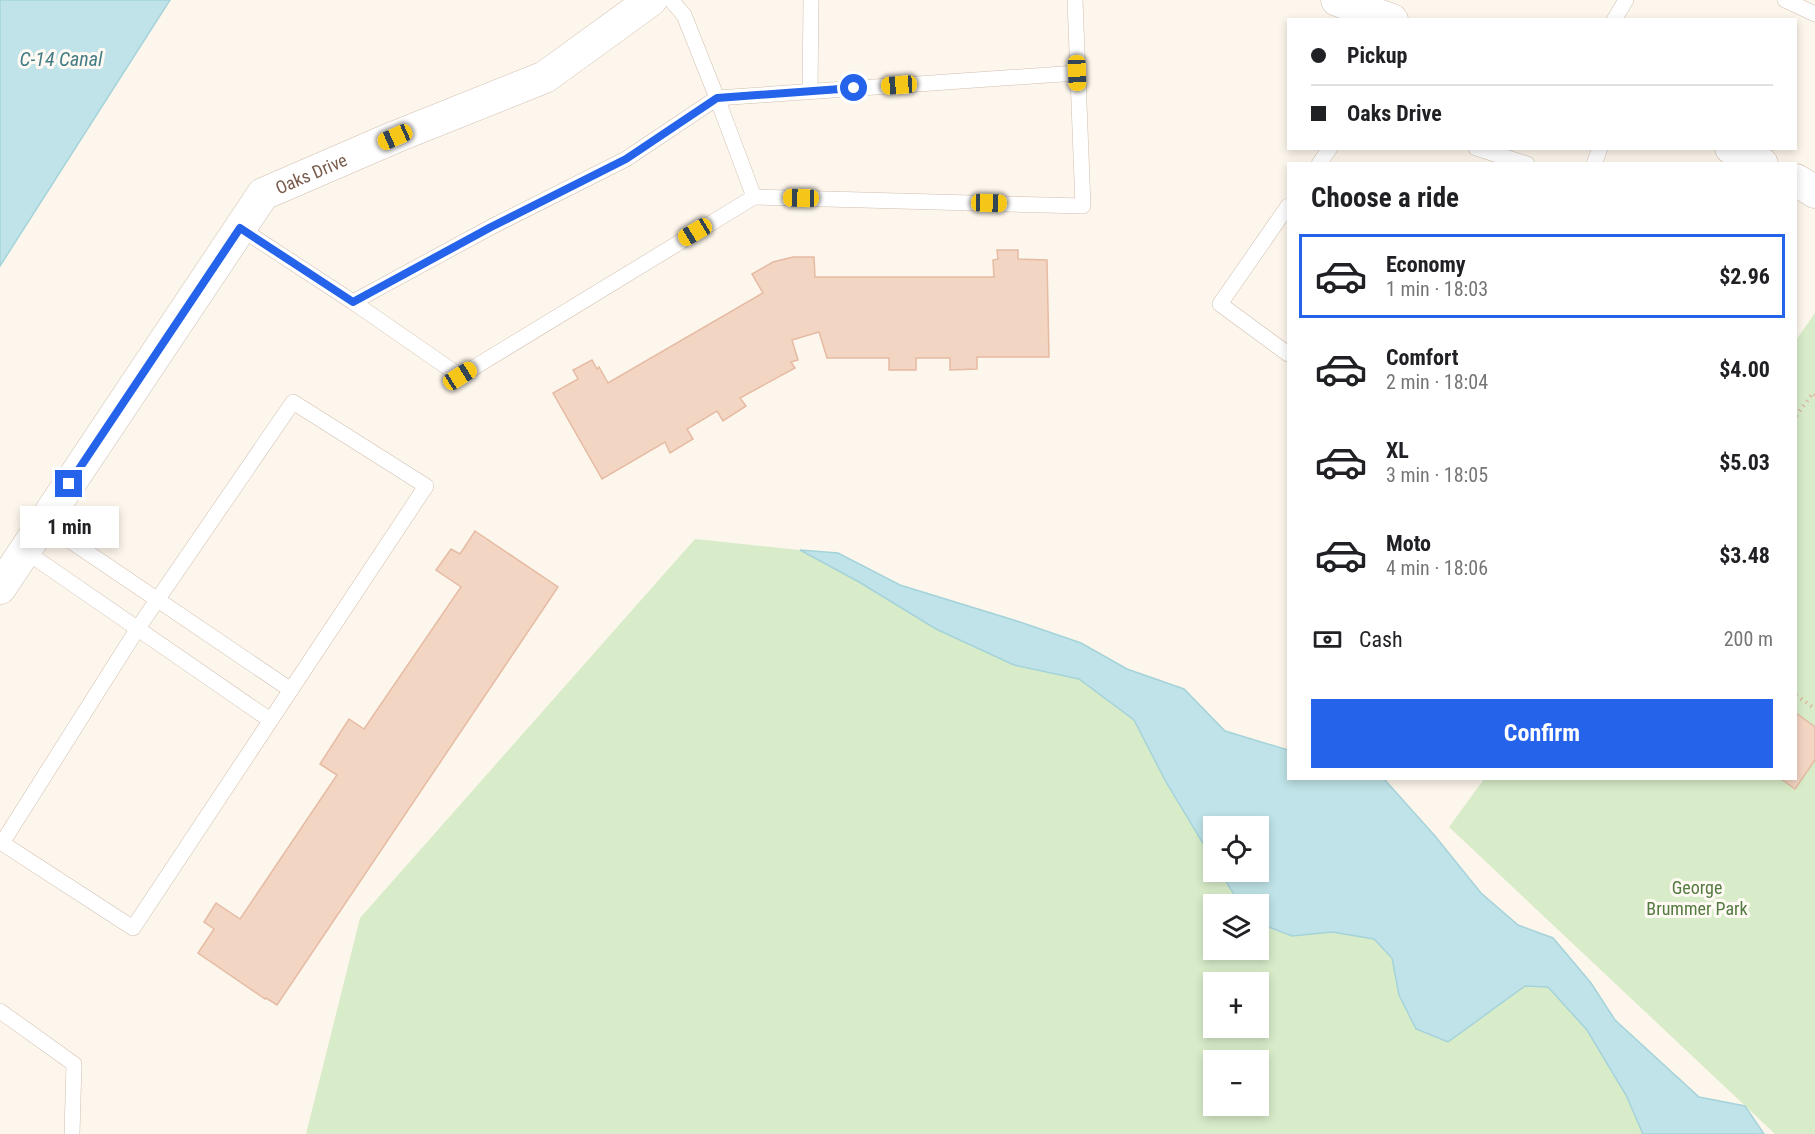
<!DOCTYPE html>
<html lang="en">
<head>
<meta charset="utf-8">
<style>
	body { margin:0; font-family:"Roboto Condensed",sans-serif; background:#f6f6f6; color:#202124; height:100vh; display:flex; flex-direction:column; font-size:22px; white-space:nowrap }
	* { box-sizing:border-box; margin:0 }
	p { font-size:20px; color:#757577 }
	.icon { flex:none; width:33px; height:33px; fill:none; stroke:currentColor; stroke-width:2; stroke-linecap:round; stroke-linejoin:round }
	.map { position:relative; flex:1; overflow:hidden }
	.side { position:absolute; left:1287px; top:162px; width:510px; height:618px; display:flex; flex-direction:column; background:#fff; border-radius:0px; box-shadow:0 3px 9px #0003 }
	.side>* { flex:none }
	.hud { position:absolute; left:1287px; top:18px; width:510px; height:132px; border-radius:0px; box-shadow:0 3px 9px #0003; display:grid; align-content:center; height:132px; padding:0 24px; background:#fff }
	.controls { position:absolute; left:1203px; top:816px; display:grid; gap:12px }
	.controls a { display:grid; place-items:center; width:66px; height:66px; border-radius:0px; background:#fff; box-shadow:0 3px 9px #0003; font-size:30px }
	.end { position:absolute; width:27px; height:27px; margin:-14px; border:8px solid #2563eb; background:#fff; box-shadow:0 0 0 3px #fff }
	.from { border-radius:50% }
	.bubble { position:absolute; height:42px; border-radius:0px; background:#fff; box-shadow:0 3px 9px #0003; font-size:20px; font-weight:700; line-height:42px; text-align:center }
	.car { position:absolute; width:18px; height:36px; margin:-18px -9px; border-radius:8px; box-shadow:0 0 4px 2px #0007; background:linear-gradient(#f5c518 24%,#345 0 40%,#f5c518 0 76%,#345 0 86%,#f5c518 0) }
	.hud b { display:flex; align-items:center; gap:21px; height:57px; font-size:22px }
	.hud b+b { border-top:2px solid #e0e0e0 }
	.hud i { width:15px; height:15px; background:#202124 }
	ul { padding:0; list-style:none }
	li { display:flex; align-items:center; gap:18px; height:84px; margin:0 12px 9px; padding:0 12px; border:3px solid transparent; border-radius:0px }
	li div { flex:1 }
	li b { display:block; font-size:22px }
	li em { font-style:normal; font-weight:700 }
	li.on { border-color:#2563eb }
	li>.icon { width:54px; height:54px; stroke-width:1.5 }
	h2 { padding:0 24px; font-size:27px; line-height:72px }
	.pay { display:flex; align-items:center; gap:15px; height:66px; padding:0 24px; font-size:22px }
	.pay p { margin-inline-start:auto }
	.primary-button { display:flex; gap:12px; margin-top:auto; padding:12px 24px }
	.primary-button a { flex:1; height:69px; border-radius:0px; background:#2563eb; color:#fff; font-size:24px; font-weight:700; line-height:69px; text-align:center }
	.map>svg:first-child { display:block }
	.green { fill:#d8ecc9; fill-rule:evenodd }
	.water { fill:#bfe3e8; stroke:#a5d3da; stroke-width:1.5 }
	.building { fill:#f3d5c3; stroke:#e6bba3; stroke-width:1.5 }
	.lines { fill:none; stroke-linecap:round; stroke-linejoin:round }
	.service-casing { stroke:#d1beb0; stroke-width:16 }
	.minor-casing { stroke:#d1beb0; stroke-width:33 }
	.path { stroke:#d9b8a5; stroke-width:4; stroke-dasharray:1.5 4.5; stroke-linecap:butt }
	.service { stroke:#fff; stroke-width:15 }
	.minor { stroke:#fff; stroke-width:32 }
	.route { stroke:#2563eb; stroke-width:8 }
	.labels { text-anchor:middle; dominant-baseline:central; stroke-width:6; stroke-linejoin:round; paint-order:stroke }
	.street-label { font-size:18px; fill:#7a5c4d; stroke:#fffaf3 }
	.park-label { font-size:18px; fill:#537a41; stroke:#fffaf3 }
	.water-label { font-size:20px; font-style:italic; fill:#437c86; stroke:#fffaf3 }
</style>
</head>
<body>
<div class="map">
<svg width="1815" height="1134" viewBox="0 0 1815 1134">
	<rect width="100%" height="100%" fill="#fdf6ec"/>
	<g class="green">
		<path d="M 1815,313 L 1815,1134 L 1775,1134 L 1449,827 L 1484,779 L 1796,778 L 1796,340 Z"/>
		<path d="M 695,539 L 800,550 L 859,582 L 936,629 L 1014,665 L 1079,679 L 1134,720 L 1166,782 L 1213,860 L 1214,872 L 1220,872 L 1240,904 L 1214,904 L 1214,950 L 1258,950 L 1259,923 L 1292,936 L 1332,932 L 1374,939 L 1392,958 L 1399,995 L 1448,1042 L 1525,986 L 1548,987 L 1587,1030 L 1626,1095 L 1643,1134 L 306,1134 L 360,918 ZM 1214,982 L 1258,982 L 1258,1028 L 1214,1028 ZM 1214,1060 L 1258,1060 L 1258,1106 L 1214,1106 Z"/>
	</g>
	<g class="water">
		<path d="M 0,0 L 170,0 L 0,266 Z"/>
		<path d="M 800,550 L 838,553 L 900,585 L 1020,622 L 1081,643 L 1127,669 L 1184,689 L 1225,731 L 1288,750 L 1288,778 L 1384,779 L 1435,836 L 1481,893 L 1518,925 L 1553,938 L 1591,983 L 1615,1020 L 1699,1097 L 1745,1106 L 1764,1134 L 1643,1134 L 1626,1095 L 1587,1030 L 1548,987 L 1525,986 L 1448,1042 L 1416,1029 L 1399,995 L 1392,958 L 1374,939 L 1332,932 L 1292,936 L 1259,923 L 1258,904 L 1240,904 L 1220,872 L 1258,872 L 1258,826 L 1214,826 L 1213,860 L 1166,782 L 1134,720 L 1079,679 L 1014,665 L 936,629 L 859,582 Z"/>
	</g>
	<g class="building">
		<path d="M 997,250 L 1018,250 L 1018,259 L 1047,260 L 1049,357 L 977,357 L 977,369 L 950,370 L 950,358 L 916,358 L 916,370 L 889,370 L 889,358 L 827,358 L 819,332 L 792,340 L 798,360 L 791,362 L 795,368 L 740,398 L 746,406 L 723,421 L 717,411 L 687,429 L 693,439 L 670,453 L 665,442 L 602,479 L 553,393 L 578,379 L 573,370 L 592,360 L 597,369 L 599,367 L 608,383 L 763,293 L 752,274 L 773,262 L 793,257 L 814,257 L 815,277 L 994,277 L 993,260 L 998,259 Z"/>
		<path d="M 475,531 L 558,587 L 277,1005 L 266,998 L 265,999 L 198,953 L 214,929 L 204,922 L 216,903 L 240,919 L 337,775 L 320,764 L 349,719 L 364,729 L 461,587 L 436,570 L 451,549 L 460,554 Z"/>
		<path d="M 1796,713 L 1815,727 L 1815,760 L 1795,789 L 1780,778 L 1796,778 Z"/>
	</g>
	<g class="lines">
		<g class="service-casing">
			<g id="service">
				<path d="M 671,0 L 684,15 L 717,98 L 1077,73"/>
				<path d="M 1785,0 L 1815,14"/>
				<path d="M 1614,20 L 1626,0"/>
				<path d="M 810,91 L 811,0"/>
				<path d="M 1476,148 L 1527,164"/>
				<path d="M 1319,164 L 1330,148"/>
				<path d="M 1594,164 L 1600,148"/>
				<path d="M 1288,206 L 1220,304 L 1288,354"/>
				<path d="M 240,228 L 353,302 L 491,227 L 626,159 L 717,98 L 754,197 L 1083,206 L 1075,0"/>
				<path d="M 353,302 L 460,376 L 754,197"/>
				<path d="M 293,402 L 426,486 L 133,928 L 2,843 L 138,628 Z"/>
				<path d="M 44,523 L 291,690"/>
				<path d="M 25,551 L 270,720"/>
				<path d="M 0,1011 L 74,1064 L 72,1134"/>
			</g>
		</g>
		<g class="minor-casing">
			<g id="minor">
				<path d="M 1337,0 L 1392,20"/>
				<path d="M 1731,148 L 1762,164"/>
				<path d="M 1796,180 L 1815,192"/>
				<path id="s1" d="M 0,588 L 263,194 L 395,137 L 545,77 L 651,0"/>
			</g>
		</g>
		<g class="path">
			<path d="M 1796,416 L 1813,393 L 1815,395"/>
			<path d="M 1796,695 L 1815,709"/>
		</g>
		<use href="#service" class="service"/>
		<use href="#minor" class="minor"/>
	</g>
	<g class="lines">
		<path class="route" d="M 69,484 L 240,228 L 353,302 L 491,227 L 626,159 L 717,98 L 854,88"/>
	</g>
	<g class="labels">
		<g class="street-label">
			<text stroke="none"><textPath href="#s1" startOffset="526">Oaks Drive</textPath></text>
		</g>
		<g class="park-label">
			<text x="1697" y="887">George<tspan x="1697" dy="21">Brummer Park</tspan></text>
		</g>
		<g class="water-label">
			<text x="61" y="59">C-14 Canal</text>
		</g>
	</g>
</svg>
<div class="controls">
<a><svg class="icon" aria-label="locate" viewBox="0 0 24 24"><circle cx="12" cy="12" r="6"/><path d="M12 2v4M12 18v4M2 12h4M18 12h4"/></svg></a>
<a><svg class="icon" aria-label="layers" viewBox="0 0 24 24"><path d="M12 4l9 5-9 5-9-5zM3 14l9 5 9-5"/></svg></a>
<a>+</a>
<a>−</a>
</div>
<i class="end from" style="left:854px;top:88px"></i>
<i class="end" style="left:69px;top:484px"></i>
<div class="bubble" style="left:20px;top:506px;width:99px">1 min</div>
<i class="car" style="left:1077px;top:73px;rotate:178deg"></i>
<i class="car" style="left:899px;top:85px;rotate:266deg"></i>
<i class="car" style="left:395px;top:137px;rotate:246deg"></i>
<i class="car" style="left:801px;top:198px;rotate:271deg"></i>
<i class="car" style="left:989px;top:203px;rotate:91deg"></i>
<i class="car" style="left:695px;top:232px;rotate:239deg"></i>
<i class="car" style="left:460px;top:376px;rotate:58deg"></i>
<div class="hud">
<b><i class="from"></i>Pickup</b>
<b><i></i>Oaks Drive</b>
</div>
<section class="side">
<h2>Choose a ride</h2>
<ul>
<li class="on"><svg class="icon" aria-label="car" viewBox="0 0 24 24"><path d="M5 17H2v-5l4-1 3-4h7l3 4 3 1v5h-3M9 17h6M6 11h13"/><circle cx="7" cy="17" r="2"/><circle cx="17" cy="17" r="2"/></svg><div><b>Economy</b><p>1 min · 18:03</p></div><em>$2.96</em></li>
<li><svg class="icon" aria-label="car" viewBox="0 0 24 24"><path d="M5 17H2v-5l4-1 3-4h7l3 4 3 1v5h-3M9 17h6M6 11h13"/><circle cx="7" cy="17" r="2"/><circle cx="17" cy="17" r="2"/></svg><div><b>Comfort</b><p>2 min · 18:04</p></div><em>$4.00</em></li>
<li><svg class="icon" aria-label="car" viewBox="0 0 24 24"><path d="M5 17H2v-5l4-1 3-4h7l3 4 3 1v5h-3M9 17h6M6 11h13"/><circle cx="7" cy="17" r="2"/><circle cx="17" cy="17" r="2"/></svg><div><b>XL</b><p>3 min · 18:05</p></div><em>$5.03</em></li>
<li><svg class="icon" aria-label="car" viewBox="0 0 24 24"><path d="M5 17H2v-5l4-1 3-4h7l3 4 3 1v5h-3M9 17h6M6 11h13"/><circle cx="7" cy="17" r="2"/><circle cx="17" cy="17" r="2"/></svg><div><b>Moto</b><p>4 min · 18:06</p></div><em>$3.48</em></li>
</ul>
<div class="pay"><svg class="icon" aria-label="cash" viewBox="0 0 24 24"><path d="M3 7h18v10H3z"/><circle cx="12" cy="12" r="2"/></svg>Cash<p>200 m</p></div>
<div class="primary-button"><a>Confirm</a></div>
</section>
</div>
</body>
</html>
